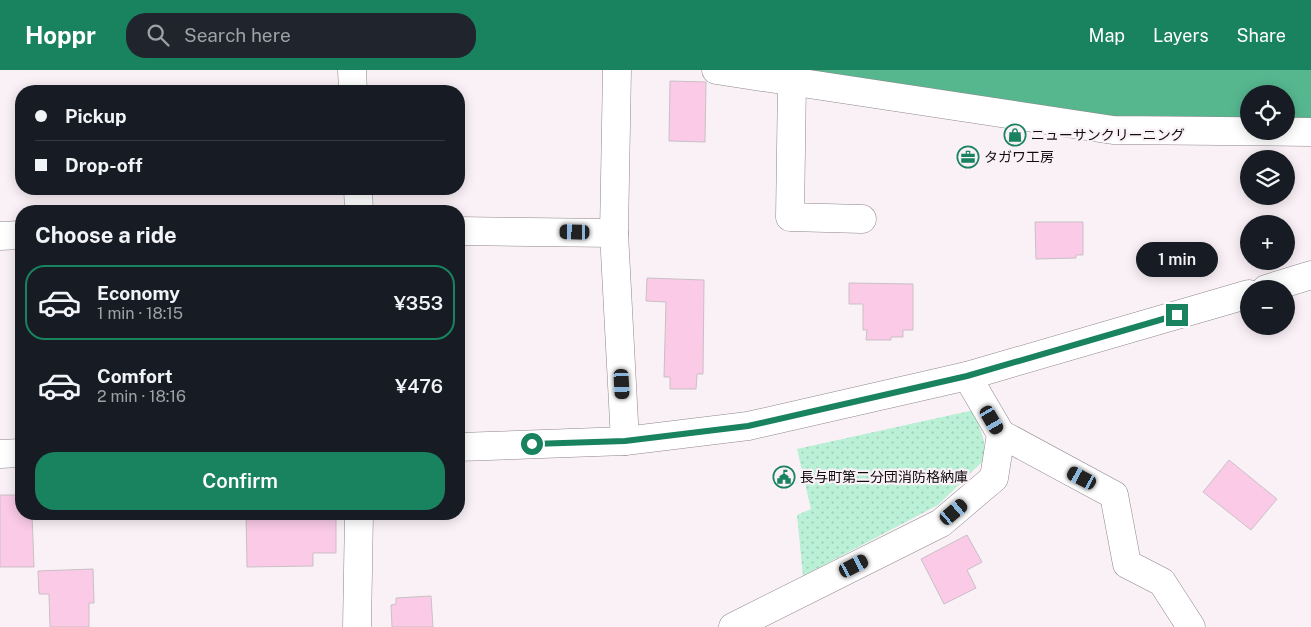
<!DOCTYPE html>
<html lang="en">
<head>
<meta charset="utf-8">
<style>
	body { margin:0; font-family:"Public Sans","Noto Sans JP",sans-serif; background:#20242c; color:#f1f3f6; height:100vh; display:flex; flex-direction:column; font-size:19px; white-space:nowrap }
	* { box-sizing:border-box; margin:0 }
	p { font-size:16px; color:#9ea1a6 }
	.icon { flex:none; width:28px; height:28px; fill:none; stroke:currentColor; stroke-width:2; stroke-linecap:round; stroke-linejoin:round }
	.map { position:relative; flex:1; overflow:hidden }
	.side { position:absolute; left:15px; top:135px; width:450px; height:315px; display:flex; flex-direction:column; background:#171b24; border-radius:20px; box-shadow:0 2px 12px #0003 }
	.side>* { flex:none }
	.top-card { position:absolute; left:15px; top:15px; width:450px; height:110px; border-radius:20px; box-shadow:0 2px 12px #0003; display:grid; align-content:center; height:110px; padding:0 20px; background:#171b24 }
	.tools { position:absolute; left:1240px; top:15px; display:grid; gap:10px }
	.tools a { display:grid; place-items:center; width:55px; height:55px; border-radius:50%; background:#171b24; box-shadow:0 2px 12px #0003; font-size:25px }
	.end { position:absolute; width:22px; height:22px; margin:-11px; border:6px solid #19825e; background:#fff; box-shadow:0 0 0 2px #fff }
	.from { border-radius:50% }
	.bubble { position:absolute; height:35px; border-radius:18px; background:#171b24; box-shadow:0 2px 12px #0003; font-size:16px; font-weight:600; line-height:35px; text-align:center }
	.car { position:absolute; width:15px; height:30px; margin:-15px -8px; border-radius:6px; box-shadow:0 0 4px 1px #0007; background:linear-gradient(#222 24%,#8ab4d8 0 40%,#222 0 76%,#8ab4d8 0 86%,#222 0) }
	.top-card b { display:flex; align-items:center; gap:18px; height:48px; font-size:19px }
	.top-card b+b { border-top:1px solid #363941 }
	.top-card i { width:12px; height:12px; background:#f1f3f6 }
	ul { padding:0; list-style:none }
	li { display:flex; align-items:center; gap:15px; height:75px; margin:0 10px 8px; padding:0 10px; border:2px solid transparent; border-radius:20px }
	li div { flex:1 }
	li b { display:block; font-size:19px }
	li em { font-style:normal; font-weight:600 }
	li.active { border-color:#19825e }
	li>.icon { width:45px; height:45px; stroke-width:1.5 }
	h2 { padding:0 20px; font-size:22px; line-height:60px }
	.primary-button { display:flex; gap:10px; margin-top:auto; padding:10px 20px }
	.primary-button a { flex:1; height:58px; border-radius:20px; background:#19825e; color:#fff; font-size:20px; font-weight:600; line-height:58px; text-align:center }
	header { display:flex; align-items:center; gap:30px; box-sizing:border-box; height:70px; padding:0 25px; background:#19825e; color:#fff }
	header strong { font-size:24px }
	nav { display:flex; gap:28px; margin-inline-start:auto; font-size:18px }
	.search { width:350px; height:45px; background:#20242c; display:flex; align-items:center; gap:12px; box-sizing:border-box; padding:0 18px; border-radius:20px; color:#9ea1a6; font-size:19px }
	.map>svg:first-child { display:block }
	.park { fill:url(#park-dots) }
	.water { fill:#56b78f }
	.building { fill:#facae7; stroke:#c9c0c5 }
	.lines { fill:none; stroke-linecap:round; stroke-linejoin:round }
	.minor-casing { stroke:#8f868b; stroke-width:29 }
	.minor { stroke:#fff; stroke-width:28 }
	.route { stroke:#19825e; stroke-width:6 }
	.labels { text-anchor:middle; dominant-baseline:central; stroke-width:4.5; stroke-linejoin:round; paint-order:stroke }
	.poi-label { font-size:14px; fill:#0f0c0e; stroke:#faf1f7; text-anchor:start }
</style>
</head>
<body>
<header>
<strong>Hoppr</strong>
<div class="search"><svg class="icon" aria-label="search" viewBox="0 0 24 24"><circle cx="10" cy="10" r="6"/><path d="M15 15l6 6"/></svg>Search here</div>
<nav><a>Map</a><a>Layers</a><a>Share</a></nav>
</header>
<div class="map">
<svg width="1311" height="557" viewBox="0 0 1311 557">
	<defs>
		<pattern id="park-dots" width="8" height="8" patternUnits="userSpaceOnUse" patternTransform="scale(1.25)"><rect width="8" height="8" fill="#b9f0d6"/><path d="M2 2h.1M6 6h.1" fill="none" stroke="#9ecdb6" stroke-width="1.8" stroke-linecap="round"/></pattern>
	</defs>
	<rect width="100%" height="100%" fill="#faf1f7"/>
	<path class="park" d="M 974,340 L 984,371 L 985,389 L 938,435 L 803,506 L 797,445 L 811,439 L 797,379 Z"/>
	<path class="water" d="M 793,0 L 1311,0 L 1311,50 L 1286,52 L 1286,24 L 1249,24 L 1249,52 L 1109,46 Z"/>
	<g class="building">
		<path d="M 670,11 L 706,12 L 705,72 L 669,71 Z"/>
		<path d="M 1035,152 L 1083,152 L 1083,185 L 1076,185 L 1076,188 L 1036,189 Z"/>
		<path d="M 647,208 L 704,210 L 703,304 L 697,304 L 696,319 L 670,319 L 670,307 L 664,307 L 666,232 L 646,231 Z"/>
		<path d="M 849,213 L 913,214 L 913,260 L 903,260 L 903,267 L 891,267 L 891,270 L 866,270 L 867,260 L 863,260 L 863,234 L 849,234 Z"/>
		<path d="M 1229,390 L 1277,429 L 1251,460 L 1203,422 Z"/>
		<path d="M 0,425 L 21,425 L 21,444 L 32,444 L 34,497 L 0,497 Z"/>
		<path d="M 246,444 L 336,444 L 336,483 L 313,483 L 313,496 L 247,497 Z"/>
		<path d="M 967,465 L 982,492 L 967,500 L 976,518 L 944,534 L 921,489 Z"/>
		<path d="M 93,499 L 94,533 L 89,533 L 89,557 L 50,557 L 49,524 L 39,524 L 38,501 Z"/>
		<path d="M 431,526 L 433,557 L 392,557 L 391,535 L 396,534 L 396,528 Z"/>
	</g>
	<g class="lines">
		<g class="minor-casing">
			<g id="minor">
				<path d="M 352,0 L 353,21"/>
				<path d="M 617,0 L 614,163 L 625,371"/>
				<path d="M 716,0 L 1113,60 L 1311,62"/>
				<path d="M 792,11 L 790,147 L 862,149"/>
				<path d="M 358,119 L 359,141"/>
				<path d="M 459,161 L 614,163"/>
				<path d="M 0,166 L 21,165"/>
				<path d="M 1266,219 L 1311,205"/>
				<path d="M 1001,364 L 1114,425 L 1127,494 L 1162,512 L 1191,557"/>
				<path d="M 459,377 L 625,371 L 748,356 L 967,306 L 1249,224"/>
				<path d="M 0,384 L 21,383"/>
				<path d="M 357,557 L 359,444"/>
				<path d="M 733,557 L 941,453 L 994,408 L 1001,364 L 967,306"/>
			</g>
		</g>
		<use href="#minor" class="minor"/>
	</g>
	<g class="lines">
		<path class="route" d="M 532,374 L 625,371 L 748,356 L 967,306 L 1177,245"/>
	</g>
	<defs>
		<g id="shop-ring" transform="scale(1.125)"><circle r="9.5" fill="#faf1f7" stroke="#19825e" stroke-width="1.5"/><path d="M-5-2.5h2.3a2.7 3.5 0 0 1 5.4 0H5L5.5 6h-11ZM-1.5-2.5h3a1.5 2.3 0 0 0-3 0Z" fill="#19825e"/></g>
		<g id="office-ring" transform="scale(1.125)"><circle r="9.5" fill="#faf1f7" stroke="#19825e" stroke-width="1.5"/><path d="M-6-3h4V-5.5h4V-3h4V5H-6ZM-1-4.5V-3h2v-1.5ZM-6 0V1H6V0Z" fill="#19825e"/></g>
		<g id="civic-ring" transform="scale(1.125)"><circle r="9.5" fill="#faf1f7" stroke="#19825e" stroke-width="1.5"/><path d="M-.6-6.5H3V-4.5H.6V-3L4-1V1h2V6H-6V1h2V-1L-.6-3ZM-1.2 2.5V6h2.4V2.5Z" fill="#19825e"/></g>
	</defs>
	<g fill-rule="evenodd">
		<use href="#shop-ring" x="1015" y="65"/>
		<use href="#office-ring" x="968" y="87"/>
		<use href="#civic-ring" x="784" y="407"/>
	</g>
	<g class="labels">
		<g class="poi-label">
			<text x="1031" y="65">ニューサンクリーニング</text>
			<text x="984" y="87">タガワ工房</text>
			<text x="800" y="407">長与町第二分団消防格納庫</text>
		</g>
	</g>
</svg>
<div class="tools">
<a><svg class="icon" aria-label="locate" viewBox="0 0 24 24"><circle cx="12" cy="12" r="6"/><path d="M12 2v4M12 18v4M2 12h4M18 12h4"/></svg></a>
<a><svg class="icon" aria-label="layers" viewBox="0 0 24 24"><path d="M12 4l9 5-9 5-9-5zM3 14l9 5 9-5"/></svg></a>
<a>+</a>
<a>−</a>
</div>
<i class="end from" style="left:532px;top:374px"></i>
<i class="end" style="left:1177px;top:245px"></i>
<div class="bubble" style="left:1136px;top:172px;width:82px">1 min</div>
<i class="car" style="left:575px;top:162px;rotate:271deg"></i>
<i class="car" style="left:622px;top:314px;rotate:177deg"></i>
<i class="car" style="left:992px;top:350px;rotate:150deg"></i>
<i class="car" style="left:1082px;top:408px;rotate:298deg"></i>
<i class="car" style="left:954px;top:442px;rotate:50deg"></i>
<i class="car" style="left:854px;top:496px;rotate:63deg"></i>
<div class="top-card">
<b><i class="from"></i>Pickup</b>
<b><i></i>Drop-off</b>
</div>
<section class="side">
<h2>Choose a ride</h2>
<ul>
<li class="active"><svg class="icon" aria-label="car" viewBox="0 0 24 24"><path d="M5 17H2v-5l4-1 3-4h7l3 4 3 1v5h-3M9 17h6M6 11h13"/><circle cx="7" cy="17" r="2"/><circle cx="17" cy="17" r="2"/></svg><div><b>Economy</b><p>1 min · 18:15</p></div><em>¥353</em></li>
<li><svg class="icon" aria-label="car" viewBox="0 0 24 24"><path d="M5 17H2v-5l4-1 3-4h7l3 4 3 1v5h-3M9 17h6M6 11h13"/><circle cx="7" cy="17" r="2"/><circle cx="17" cy="17" r="2"/></svg><div><b>Comfort</b><p>2 min · 18:16</p></div><em>¥476</em></li>
</ul>
<div class="primary-button"><a>Confirm</a></div>
</section>
</div>
</body>
</html>
